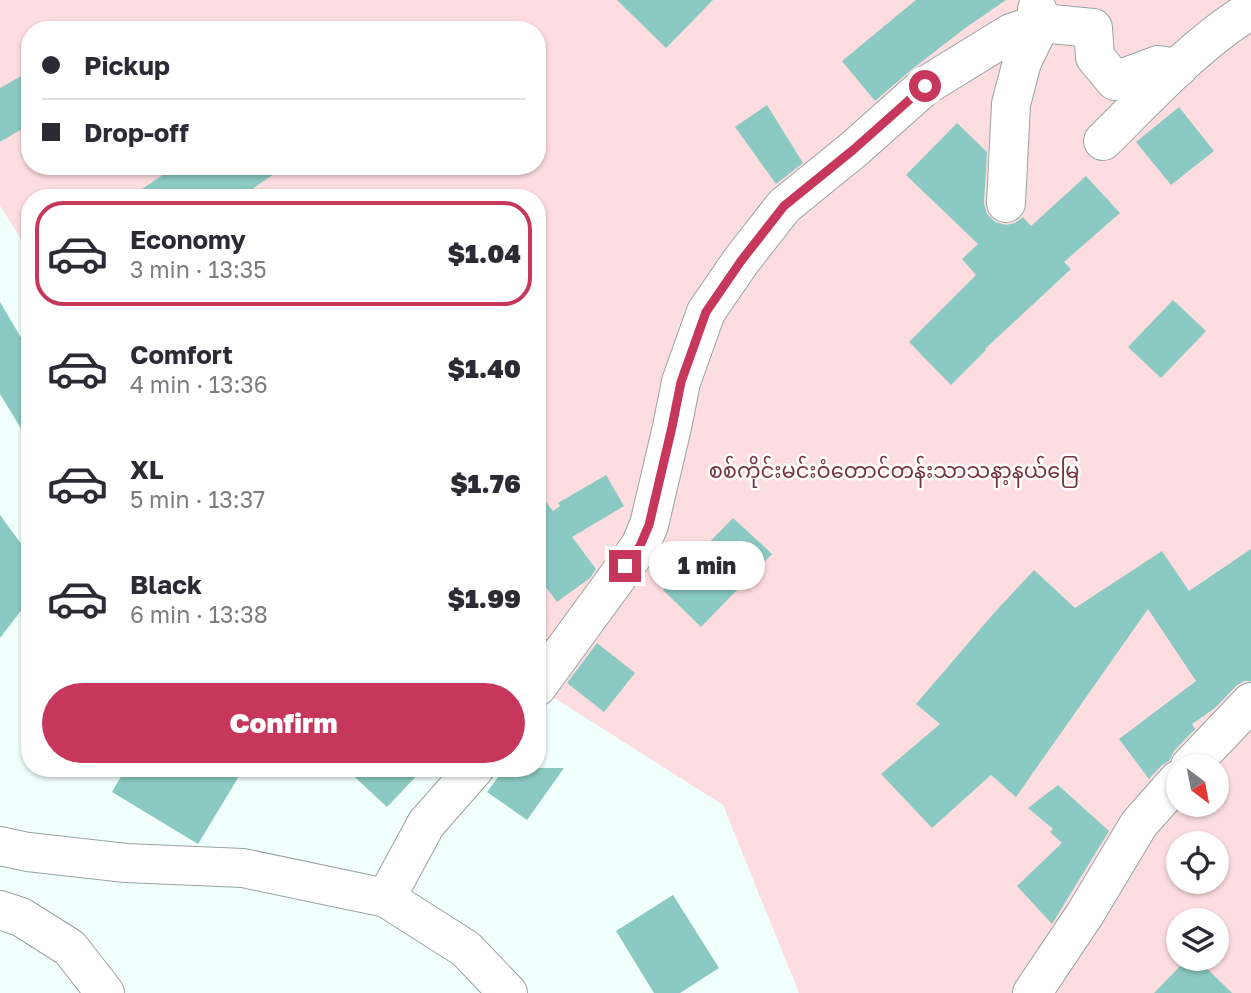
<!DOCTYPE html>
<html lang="en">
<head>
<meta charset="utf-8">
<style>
	body { margin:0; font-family:"Golos Text","Noto Sans Myanmar",sans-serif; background:#f2f2f3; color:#2b2b33; height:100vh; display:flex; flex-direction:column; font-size:26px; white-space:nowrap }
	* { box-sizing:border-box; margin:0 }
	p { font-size:23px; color:#7c7c81 }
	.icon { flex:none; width:38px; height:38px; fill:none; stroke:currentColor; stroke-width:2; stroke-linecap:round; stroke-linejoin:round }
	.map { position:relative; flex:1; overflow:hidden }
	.panel { position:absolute; left:21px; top:189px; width:525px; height:588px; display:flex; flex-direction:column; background:#fff; border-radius:28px; box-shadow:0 2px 5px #0004 }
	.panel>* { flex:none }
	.banner { position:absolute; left:21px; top:21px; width:525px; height:154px; border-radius:28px; box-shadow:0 2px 5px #0004; display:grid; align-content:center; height:154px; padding:0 21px; background:#fff }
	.needle { width:46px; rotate:148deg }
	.controls { position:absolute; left:1166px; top:754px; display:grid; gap:14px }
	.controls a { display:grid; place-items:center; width:63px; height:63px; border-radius:50%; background:#fff; box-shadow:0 2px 5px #0004; font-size:35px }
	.end { position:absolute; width:32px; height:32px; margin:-16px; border:9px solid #c6375b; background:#fff; box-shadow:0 0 0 4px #fff }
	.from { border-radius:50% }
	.bubble { position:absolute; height:49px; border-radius:24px; background:#fff; box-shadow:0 2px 5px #0004; font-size:23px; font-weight:800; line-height:49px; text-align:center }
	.banner b { display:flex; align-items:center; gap:24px; height:66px; font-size:26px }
	.banner b+b { border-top:2px solid #e1e1e2 }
	.banner i { width:18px; height:18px; background:#2b2b33 }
	ul { padding:12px 0 0; list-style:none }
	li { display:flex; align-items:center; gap:21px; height:105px; margin:0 14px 10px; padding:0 7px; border:4px solid transparent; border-radius:28px }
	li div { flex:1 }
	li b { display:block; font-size:26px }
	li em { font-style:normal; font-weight:800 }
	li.active { border-color:#c6375b }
	li>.icon { width:63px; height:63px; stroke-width:1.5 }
	.button { display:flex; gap:14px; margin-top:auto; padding:14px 21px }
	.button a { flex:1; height:80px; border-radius:42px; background:#c6375b; color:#fff; font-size:28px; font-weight:800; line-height:80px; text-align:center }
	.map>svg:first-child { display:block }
	.green { fill:#fedde0; fill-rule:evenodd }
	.building { fill:#8acac2 }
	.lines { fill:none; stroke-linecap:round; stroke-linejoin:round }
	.minor-casing { stroke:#97a4a3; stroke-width:40 }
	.minor { stroke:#fff; stroke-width:38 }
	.route { stroke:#c6375b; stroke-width:9 }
	.labels { text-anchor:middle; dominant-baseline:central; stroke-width:5; stroke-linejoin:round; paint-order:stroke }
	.park-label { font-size:21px; fill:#773340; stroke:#fff }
</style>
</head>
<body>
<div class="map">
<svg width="1251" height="993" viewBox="0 0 1251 993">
	<rect width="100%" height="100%" fill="#f1fffd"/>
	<path class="green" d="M 0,0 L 1251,0 L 1251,993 L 799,993 L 723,805 L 537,687 L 537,198 L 30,198 L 30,253 L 0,206 ZM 30,30 L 537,30 L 537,166 L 30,166 ZM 1178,766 L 1216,766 L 1216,805 L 1178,805 ZM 1178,844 L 1216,844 L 1216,882 L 1178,882 ZM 1178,920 L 1216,920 L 1216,959 L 1178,959 Z"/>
	<g class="building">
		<path d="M 617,0 L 713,0 L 666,48 Z"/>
		<path d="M 916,0 L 1006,0 L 964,29 L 911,70 L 875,101 L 842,61 Z"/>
		<path d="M 30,71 L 30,124 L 0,142 L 0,88 Z"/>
		<path d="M 767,105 L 803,163 L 776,184 L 735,127 Z"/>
		<path d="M 1179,107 L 1214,151 L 1171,185 L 1136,142 Z"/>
		<path d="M 957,123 L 987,152 L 984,203 L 987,214 L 995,222 L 1006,225 L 1015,223 L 1023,217 L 1031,226 L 1086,176 L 1120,213 L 1064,262 L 1071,269 L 985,349 L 986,350 L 951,385 L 909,342 L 976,275 L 962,259 L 978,244 L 906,175 Z"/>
		<path d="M 176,166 L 286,166 L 239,198 L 129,198 Z"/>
		<path d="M 1173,300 L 1206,331 L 1161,378 L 1128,347 Z"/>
		<path d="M 0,302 L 30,353 L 30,443 L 0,394 Z"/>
		<path d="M 606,475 L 624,506 L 572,537 L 596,569 L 590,578 L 557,602 L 537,575 L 537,490 L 553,511 L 560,506 L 558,503 Z"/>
		<path d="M 0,515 L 30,556 L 30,599 L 0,638 Z"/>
		<path d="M 733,518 L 772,554 L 701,627 L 663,590 Z"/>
		<path d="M 1251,549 L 1251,681 L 1244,681 L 1236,686 L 1215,708 L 1192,724 L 1195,729 L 1174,751 L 1169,761 L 1162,765 L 1149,779 L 1119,739 L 1196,681 L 1148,609 L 1016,797 L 991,775 L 932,828 L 881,774 L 940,724 L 916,704 L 994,613 L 1034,570 L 1075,608 L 1162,551 L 1189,591 Z"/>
		<path d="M 597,643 L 635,673 L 604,712 L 567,683 Z"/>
		<path d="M 126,768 L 244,768 L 198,844 L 112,792 Z"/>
		<path d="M 345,768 L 424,768 L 387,807 Z"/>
		<path d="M 505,768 L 564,768 L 527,820 L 487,792 Z"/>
		<path d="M 1058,785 L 1109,831 L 1052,924 L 1017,886 L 1062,843 L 1050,832 L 1053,829 L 1028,808 Z"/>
		<path d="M 673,895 L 719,968 L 680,993 L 654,993 L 616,931 Z"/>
		<path d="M 1187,959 L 1197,959 L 1232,993 L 1154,993 Z"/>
	</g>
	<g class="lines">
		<g class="minor-casing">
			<g id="minor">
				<path d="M 1103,141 C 1148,97 1196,43 1251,10"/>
				<path d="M 1006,203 L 1011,104 L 1022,62 L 1041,23 L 1037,9"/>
				<path d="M 537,687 L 640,546 L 649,525 L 672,427 L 681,382 L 706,312 L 741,261 L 784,206 L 853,150 L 925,86 L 1011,33 L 1041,23 L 1093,28 L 1095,57 L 1115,81 L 1158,65 L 1178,68"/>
				<path d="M 1190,766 L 1251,702"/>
				<path d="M 0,846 L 28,852 L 126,863 L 243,868 L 386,898 L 466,949 L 508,993"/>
				<path d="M 386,898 L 426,824 L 475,768"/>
				<path d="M 0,910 L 21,917 L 70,948 L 105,993"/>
				<path d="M 1032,993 L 1085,914 L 1139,824 L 1178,780"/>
			</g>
		</g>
		<use href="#minor" class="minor"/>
	</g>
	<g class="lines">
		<path class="route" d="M 625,566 L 640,546 L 649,525 L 672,427 L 681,382 L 706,312 L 741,261 L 784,206 L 853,150 L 925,86"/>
	</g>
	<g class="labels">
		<g class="park-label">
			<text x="894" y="470">စစ်ကိုင်းမင်းဝံတောင်တန်းသာသနာ့နယ်မြေ</text>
		</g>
	</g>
</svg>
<div class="controls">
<a><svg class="needle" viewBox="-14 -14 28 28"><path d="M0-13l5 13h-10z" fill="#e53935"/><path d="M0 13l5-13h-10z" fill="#7c7c81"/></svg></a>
<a><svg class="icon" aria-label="locate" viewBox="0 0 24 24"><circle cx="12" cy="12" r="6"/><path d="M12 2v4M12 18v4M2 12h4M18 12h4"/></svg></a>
<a><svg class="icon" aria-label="layers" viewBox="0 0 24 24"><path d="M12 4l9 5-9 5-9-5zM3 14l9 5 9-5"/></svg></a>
</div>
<i class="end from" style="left:925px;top:86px"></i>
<i class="end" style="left:625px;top:566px"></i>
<div class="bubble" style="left:649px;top:541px;width:116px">1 min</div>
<div class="banner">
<b><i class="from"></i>Pickup</b>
<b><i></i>Drop-off</b>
</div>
<section class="panel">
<ul>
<li class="active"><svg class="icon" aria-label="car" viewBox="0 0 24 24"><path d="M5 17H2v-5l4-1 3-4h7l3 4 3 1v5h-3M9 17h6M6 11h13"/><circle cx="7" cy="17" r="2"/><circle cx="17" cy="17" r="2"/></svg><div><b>Economy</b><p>3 min · 13:35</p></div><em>$1.04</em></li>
<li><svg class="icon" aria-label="car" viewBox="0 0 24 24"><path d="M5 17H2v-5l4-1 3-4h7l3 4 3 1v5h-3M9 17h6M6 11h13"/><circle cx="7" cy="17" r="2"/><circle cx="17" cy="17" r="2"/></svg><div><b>Comfort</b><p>4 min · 13:36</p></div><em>$1.40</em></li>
<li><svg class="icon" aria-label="car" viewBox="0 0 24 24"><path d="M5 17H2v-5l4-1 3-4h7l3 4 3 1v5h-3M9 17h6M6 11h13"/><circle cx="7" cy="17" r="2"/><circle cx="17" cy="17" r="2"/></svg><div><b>XL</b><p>5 min · 13:37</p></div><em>$1.76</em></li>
<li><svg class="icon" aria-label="car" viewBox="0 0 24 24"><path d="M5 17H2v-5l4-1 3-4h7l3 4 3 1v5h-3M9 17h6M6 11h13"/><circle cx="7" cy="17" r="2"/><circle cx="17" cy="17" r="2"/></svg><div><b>Black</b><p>6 min · 13:38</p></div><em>$1.99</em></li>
</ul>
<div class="button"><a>Confirm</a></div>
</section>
</div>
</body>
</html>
